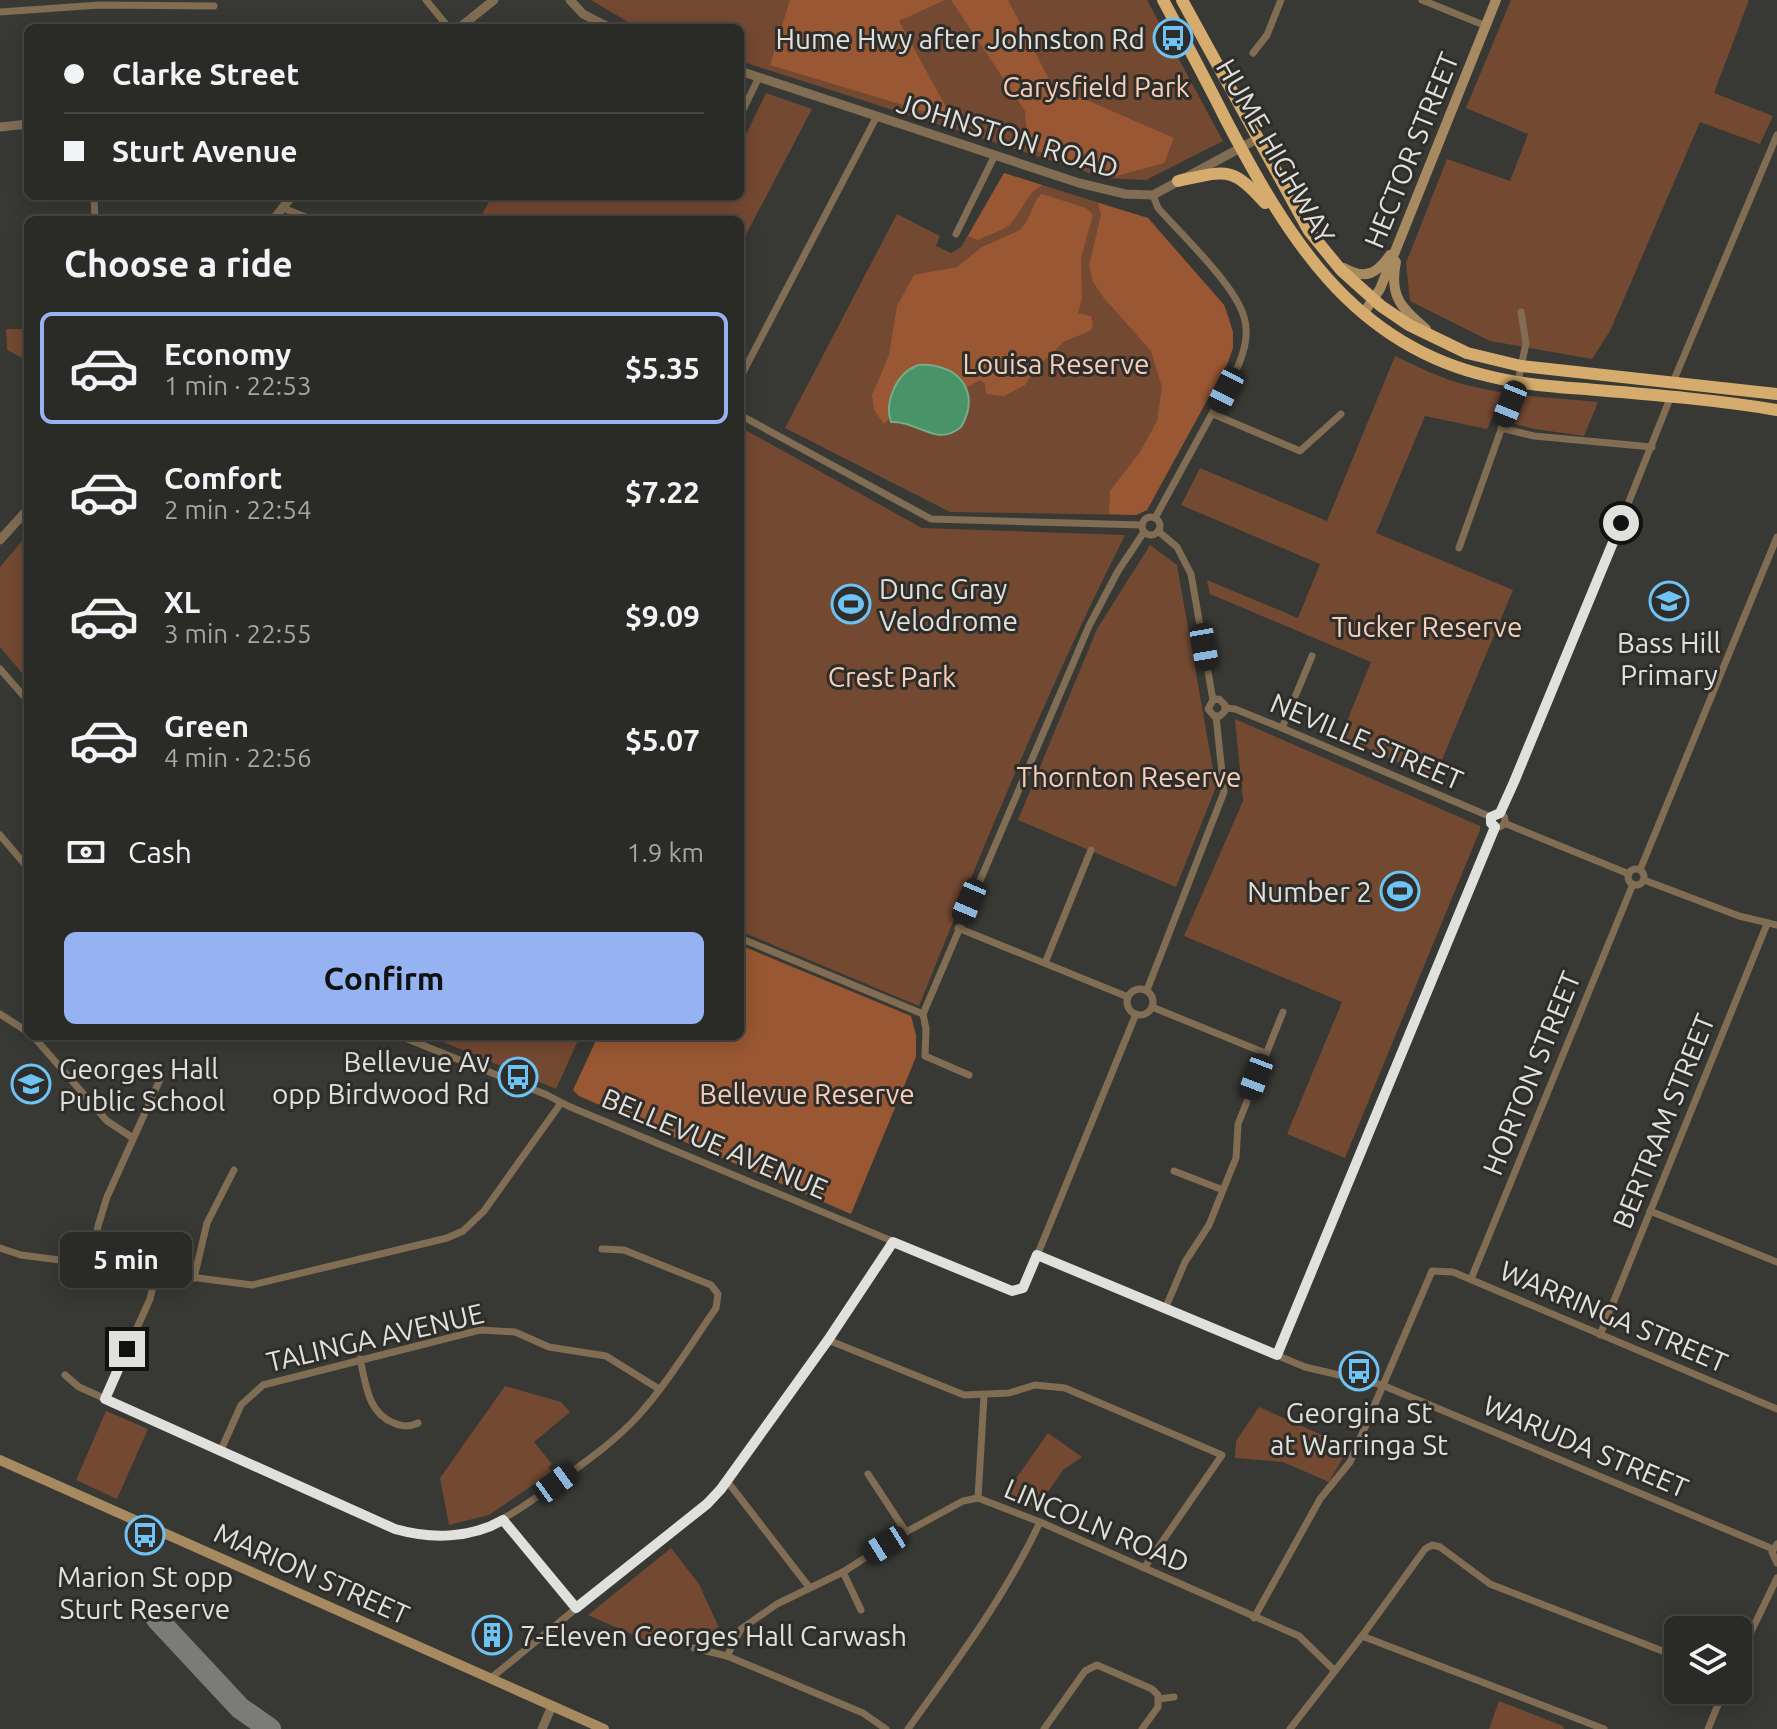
<!DOCTYPE html>
<html lang="en">
<head>
<meta charset="utf-8">
<style>
	body { margin:0; font-family:Ubuntu,sans-serif; background:#32322f; color:#f1f3f6; height:100vh; display:flex; flex-direction:column; font-size:30px; white-space:nowrap }
	* { box-sizing:border-box; margin:0 }
	p { font-size:26px; color:#a5a7a7 }
	.icon { flex:none; width:44px; height:44px; fill:none; stroke:currentColor; stroke-width:2; stroke-linecap:round; stroke-linejoin:round }
	.map { position:relative; flex:1; overflow:hidden }
	.side { position:absolute; left:24px; top:216px; width:720px; height:824px; display:flex; flex-direction:column; background:#2a2a27; border-radius:12px; box-shadow:0 4px 20px #0003,0 0 0 2px #464644 }
	.side>* { flex:none }
	.guide { position:absolute; left:24px; top:24px; width:720px; height:176px; border-radius:12px; box-shadow:0 4px 20px #0003,0 0 0 2px #464644; display:grid; align-content:center; height:176px; padding:0 40px; background:#2a2a27 }
	.tools { position:absolute; left:1664px; top:1616px; display:grid; gap:16px }
	.tools a { display:grid; place-items:center; width:88px; height:88px; border-radius:12px; background:#2a2a27; box-shadow:0 4px 20px #0003,0 0 0 2px #464644; font-size:40px }
	.end { position:absolute; width:36px; height:36px; margin:-18px; border:10px solid #e0e0dd; background:#111; box-shadow:0 0 0 4px #111 }
	.from { border-radius:50% }
	.bubble { position:absolute; height:56px; border-radius:12px; background:#2a2a27; box-shadow:0 4px 20px #0003,0 0 0 2px #464644; font-size:26px; font-weight:700; line-height:56px; text-align:center }
	.car { position:absolute; width:24px; height:48px; margin:-24px -12px; border-radius:10px; box-shadow:0 0 6px 2px #0007; background:linear-gradient(#222 24%,#8ab4d8 0 40%,#222 0 76%,#8ab4d8 0 86%,#222 0) }
	.guide b { display:flex; align-items:center; gap:28px; height:76px; font-size:30px }
	.guide b+b { border-top:2px solid #464644 }
	.guide i { width:20px; height:20px; background:#f1f3f6 }
	ul { padding:0; list-style:none }
	li { display:flex; align-items:center; gap:24px; height:112px; margin:0 16px 12px; padding:0 24px; border:4px solid transparent; border-radius:12px }
	li div { flex:1 }
	li b { display:block; font-size:30px }
	li em { font-style:normal; font-weight:700 }
	li.current { border-color:#95b2f1 }
	li>.icon { width:72px; height:72px; stroke-width:1.5 }
	h2 { padding:0 40px; font-size:36px; line-height:96px }
	.pay { display:flex; align-items:center; gap:20px; height:88px; padding:0 40px; font-size:30px }
	.pay p { margin-inline-start:auto }
	.primary-button { display:flex; gap:16px; margin-top:auto; padding:16px 40px }
	.primary-button a { flex:1; height:92px; border-radius:12px; background:#95b2f1; color:#111; font-size:32px; font-weight:700; line-height:92px; text-align:center }
	.map>svg:first-child { display:block }
	.green { fill:#744932 }
	.forest { fill:#995833 }
	.water { fill:#499368; stroke:#76aa8b; stroke-width:2 }
	.lines { fill:none; stroke-linecap:round; stroke-linejoin:round }
	.taxiway { stroke:#7b7b78; stroke-width:22 }
	.minor { stroke:#806d53; stroke-width:7 }
	.tertiary { stroke:#806d53; stroke-width:9 }
	.secondary { stroke:#a88a60; stroke-width:10 }
	.trunk { stroke:#d5ab6e; stroke-width:12 }
	.route { stroke:#e0e0dd; stroke-width:10 }
	.labels { text-anchor:middle; dominant-baseline:central; stroke-width:6; stroke-linejoin:round; paint-order:stroke }
	.poi-label { font-size:28px; fill:#e0e0dd; stroke:#2e2d2a; text-anchor:end }
	.park-label { font-size:28px; fill:#f5ceba; stroke:#2e2d2a }
	.street-label { font-size:28px; fill:#e0e0dd; stroke:#2e2d2a }
</style>
</head>
<body>
<div class="map">
<svg width="1777" height="1729" viewBox="0 0 1777 1729">
	<rect width="100%" height="100%" fill="#383834"/>
	<g class="green">
		<path d="M 591,0 L 1147,0 L 1223,141 L 1146,180 L 1105,178 L 740,61 L 740,28 L 638,28 Z"/>
		<path d="M 1511,0 L 1749,0 L 1714,93 L 1773,116 L 1760,144 L 1700,122 L 1610,331 L 1592,359 L 1490,341 L 1410,301 L 1406,263 L 1447,159 L 1510,181 L 1528,134 L 1466,108 Z"/>
		<path d="M 766,93 L 812,109 L 740,246 L 740,220 L 479,220 L 492,196 L 740,196 L 740,147 Z"/>
		<path d="M 1004,173 L 1148,218 L 1224,305 C 1233,325 1235,341 1228,362 L 1147,510 L 1136,515 L 950,512 L 785,428 L 897,214 L 940,236 L 936,246 L 951,253 L 961,247 Z"/>
		<path d="M 6,329 L 28,329 L 28,361 L 7,350 Z"/>
		<path d="M 1395,356 C 1412,364 1430,373 1447,379 C 1495,396 1548,397 1598,402 L 1584,436 L 1535,429 L 1492,418 L 1487,429 L 1425,416 L 1376,533 L 1513,590 L 1434,779 L 1341,736 L 1371,662 L 1210,594 L 1207,580 L 1298,618 L 1320,564 L 1181,505 L 1200,468 L 1327,521 Z"/>
		<path d="M 740,427 L 922,528 L 1125,535 C 1048,688 983,847 919,1006 L 740,931 Z"/>
		<path d="M 28,534 L 28,680 L 0,647 L 0,567 Z"/>
		<path d="M 1150,545 L 1177,565 L 1216,787 L 1176,887 L 1018,820 L 1097,629 Z"/>
		<path d="M 1235,719 L 1480,826 L 1480,830 L 1345,1158 L 1287,1134 L 1342,1002 L 1184,936 L 1243,801 Z"/>
		<path d="M 429,1036 L 580,1036 L 556,1089 Z"/>
		<path d="M 505,1386 L 561,1402 L 570,1412 L 534,1442 L 552,1464 L 548,1467 L 552,1472 L 489,1515 L 449,1525 L 440,1478 Z"/>
		<path d="M 1259,1407 L 1349,1447 L 1329,1482 L 1283,1462 L 1235,1458 L 1236,1441 Z"/>
		<path d="M 106,1411 L 148,1429 L 117,1499 L 76,1480 Z"/>
		<path d="M 1048,1433 L 1082,1457 L 1063,1470 L 1037,1508 L 1005,1494 Z"/>
		<path d="M 671,1548 L 699,1584 L 724,1639 L 717,1642 L 696,1634 L 683,1643 L 647,1641 L 588,1615 Z"/>
		<path d="M 1499,1701 L 1563,1726 L 1564,1729 L 1489,1729 Z"/>
	</g>
	<g class="forest">
		<path d="M 790,0 L 945,0 L 899,21 L 953,120 L 770,65 Z"/>
		<path d="M 951,0 L 1008,0 L 1052,85 L 1174,138 L 1164,163 L 1116,176 L 1028,148 L 1025,111 Z"/>
		<path d="M 1004,173 L 1042,185 C 1024,195 1023,213 1008,226 C 1000,232 987,235 978,240 L 968,236 Z"/>
		<path d="M 1042,194 L 1086,208 L 1093,215 L 1081,258 L 1082,298 L 1078,313 L 1091,316 L 1093,326 L 1090,331 L 1065,341 L 1034,370 L 1025,385 L 1004,396 L 986,394 L 985,384 L 980,380 L 966,388 L 961,378 L 915,366 C 899,382 886,394 889,419 L 884,424 L 874,410 L 872,395 L 889,355 L 897,306 L 914,275 L 957,267 L 982,247 L 1020,230 L 1027,221 L 1037,198 Z"/>
		<path d="M 1098,203 L 1148,218 L 1224,305 L 1233,332 L 1233,348 L 1228,362 L 1147,510 L 1136,515 L 1109,514 L 1110,491 L 1140,452 L 1157,421 L 1162,387 L 1151,351 L 1104,298 L 1093,282 L 1089,266 L 1101,215 Z"/>
		<path d="M 740,945 L 911,1016 L 916,1035 L 916,1057 L 851,1214 L 579,1096 L 573,1090 L 598,1036 L 740,1036 Z"/>
	</g>
	<path class="water" d="M 929,365 C 964,369 979,396 961,427 C 936,448 917,420 891,422 C 884,403 896,374 916,366 C 920,364 925,365 929,365 Z"/>
	<g class="lines">
		<path class="taxiway" d="M 157,1619 L 240,1708 L 270,1729"/>
		<g class="minor">
			<path d="M 426,0 L 449,28"/>
			<path d="M 1422,0 L 1486,26"/>
			<path d="M 0,12 L 100,5 L 214,6"/>
			<path d="M 1253,53 L 1267,35 L 1281,0"/>
			<path d="M 740,116 L 759,77"/>
			<path d="M 1153,195 L 1158,208 C 1182,235 1235,285 1244,317 C 1249,333 1245,350 1238,366 L 1155,518"/>
			<path d="M 94,196 L 95,220"/>
			<path d="M 283,208 L 313,220"/>
			<path d="M 956,234 L 995,155"/>
			<path d="M 740,378 L 877,116"/>
			<path d="M 1673,382 L 1777,135"/>
			<path d="M 1213,414 L 1300,451 L 1341,414"/>
			<path d="M 740,415 L 931,519 L 1142,525"/>
			<path d="M 1501,428 L 1534,436 L 1652,447"/>
			<circle cx="1151" cy="526" r="9"/>
			<path d="M 1158,531 L 1177,547 L 1191,574 L 1213,700 L 1208,709 L 1214,716 L 1220,716 L 1225,711 L 1225,705 L 1219,699 L 1213,700"/>
			<path d="M 1459,548 L 1518,382 L 1526,343 L 1521,312"/>
			<path d="M 0,669 L 28,701"/>
			<path d="M 1226,708 L 1235,709 L 1282,728 L 1491,817"/>
			<path d="M 1282,728 L 1312,656"/>
			<circle cx="1498" cy="820" r="7"/>
			<path d="M 1500,813 L 1600,574 L 1671,396"/>
			<path d="M 1504,823 L 1629,874"/>
			<path d="M 0,835 L 28,868"/>
			<circle cx="1636" cy="877" r="8"/>
			<path d="M 1640,870 L 1777,537"/>
			<path d="M 1644,880 L 1739,916 L 1777,925"/>
			<path d="M 958,928 L 1128,997"/>
			<path d="M 740,938 L 923,1014"/>
			<path d="M 1045,963 L 1091,850"/>
			<circle cx="1140" cy="1002" r="13"/>
			<path d="M 1147,990 L 1224,792 L 1216,716"/>
			<path d="M 1152,1007 L 1265,1053"/>
			<path d="M 0,1014 L 28,1032"/>
			<path d="M 923,1014 L 1089,626 L 1118,571 L 1144,532"/>
			<path d="M 923,1014 L 926,1029 L 925,1056 L 969,1075"/>
			<path d="M 33,1036 L 107,1121 L 133,1138"/>
			<path d="M 400,1036 L 547,1095 L 568,1106 L 1012,1291 L 1021,1290 L 1025,1285 L 1136,1014"/>
			<path d="M 1174,1171 L 1223,1190"/>
			<path d="M 1650,1211 L 1777,1262"/>
			<path d="M 0,1248 L 21,1255 L 252,1285 L 447,1238 L 463,1231 L 484,1211 L 561,1103"/>
			<path d="M 1037,1255 L 1305,1367 L 1382,1385 L 1773,1549"/>
			<path d="M 91,1264 L 98,1226 L 107,1197 L 162,1075"/>
			<path d="M 194,1278 L 207,1223 L 234,1170"/>
			<path d="M 1471,1279 L 1633,884"/>
			<path d="M 1165,1309 L 1185,1262 L 1209,1225 L 1223,1190 L 1236,1158 L 1238,1124 L 1283,1012"/>
			<path d="M 1600,1335 L 1767,924"/>
			<path d="M 828,1340 L 964,1395 L 1009,1393 L 1035,1385 L 1065,1388 L 1222,1455 L 1144,1568"/>
			<path d="M 1277,1355 L 1495,827"/>
			<path d="M 360,1359 C 366,1383 367,1413 394,1423 C 403,1427 409,1427 418,1423"/>
			<path d="M 65,1375 L 79,1387 L 395,1529 C 467,1551 506,1519 562,1479 C 588,1460 615,1441 637,1417 C 667,1384 691,1344 716,1308 L 718,1294 L 711,1285 L 624,1250 L 602,1249"/>
			<path d="M 105,1399 L 150,1299 L 156,1273"/>
			<path d="M 221,1450 L 241,1405 L 263,1385 L 480,1330 L 515,1332 L 549,1347 L 606,1356 L 659,1389"/>
			<path d="M 868,1474 L 906,1532"/>
			<path d="M 727,1481 L 809,1587"/>
			<path d="M 978,1498 L 984,1396"/>
			<path d="M 503,1520 L 576,1608"/>
			<path d="M 1777,1544 L 1772,1552 L 1777,1563"/>
			<path d="M 843,1572 L 861,1610"/>
			<path d="M 1254,1618 L 1320,1499 L 1350,1462 L 1432,1271 L 1453,1272 L 1777,1409"/>
			<path d="M 1362,1636 L 1604,1729"/>
			<path d="M 694,1648 L 727,1656 L 863,1713 L 886,1729"/>
			<path d="M 727,1656 L 741,1629 L 777,1604 L 843,1572 L 906,1532 L 963,1501 L 978,1498 L 1040,1522 L 1299,1636 L 1334,1670"/>
			<path d="M 1738,1659 L 1777,1578"/>
			<path d="M 491,1678 L 714,1496 L 828,1340 L 893,1242"/>
			<path d="M 1159,1699 L 1174,1697"/>
			<path d="M 908,1729 C 956,1662 1005,1597 1040,1522"/>
			<path d="M 1044,1729 L 1085,1671 L 1097,1665 L 1152,1689 L 1158,1695 L 1158,1707 L 1142,1729"/>
			<path d="M 1290,1729 L 1362,1636 L 1425,1549 L 1432,1545 L 1440,1547 L 1490,1584 L 1678,1657"/>
			<path d="M 1708,1729 L 1724,1690"/>
		</g>
		<g class="tertiary">
			<path d="M 570,0 L 583,14 L 610,28"/>
			<path d="M 459,28 L 494,0"/>
			<path d="M 740,71 L 1079,183 L 1125,194 L 1153,195 L 1257,139"/>
			<path d="M 0,127 L 28,124"/>
			<path d="M 273,220 L 292,196"/>
			<path d="M 0,540 L 28,509"/>
			<path d="M 542,1729 L 552,1706"/>
		</g>
		<g class="secondary">
			<path d="M 1396,262 C 1389,296 1401,308 1426,329"/>
			<path d="M 1344,268 C 1365,280 1377,274 1390,255"/>
			<path d="M 1363,314 L 1380,289 L 1496,0"/>
			<path d="M 0,1460 L 604,1729"/>
		</g>
		<g class="trunk">
			<path d="M 1163,0 C 1184,39 1205,78 1225,118 C 1286,234 1350,344 1488,376 C 1523,385 1560,387 1596,390 C 1657,395 1717,400 1777,410"/>
			<path d="M 1182,0 L 1309,231 L 1341,270 L 1381,306 L 1409,325 L 1467,353 L 1521,366 L 1777,394"/>
			<path d="M 1178,181 C 1226,171 1231,165 1265,203"/>
		</g>
	</g>
	<g class="lines">
		<path class="route" d="M 127,1349 L 105,1399 L 395,1529 C 430,1539 470,1539 503,1520 L 576,1608 L 707,1504 L 721,1489 L 828,1340 L 893,1242 L 1012,1291 L 1023,1288 L 1037,1255 L 1277,1355 L 1495,827 L 1491,823 L 1491,817 L 1500,813 L 1514,782 L 1621,523"/>
	</g>
	<defs>
		<g id="bus-ring" transform="scale(2)"><circle r="9.5" fill="#2e2d2a" stroke="#6fc2f4" stroke-width="1.5"/><path d="M-5-6H5V4H4V6H2V4H-2V6H-4V4H-5ZM-3.5-4V0h7V-4ZM-3.5 1.2v1.5H-2V1.2ZM2 1.2v1.5H3.5V1.2Z" fill="#6fc2f4"/></g>
		<g id="school-ring" transform="scale(2)"><circle r="9.5" fill="#2e2d2a" stroke="#6fc2f4" stroke-width="1.5"/><path d="M0-5L7-2L0 1L-7-2ZM-4 1L0 2.5L4 1V4Q0 6-4 4Z" fill="#6fc2f4"/></g>
		<g id="stadium-ring" transform="scale(2)"><circle r="9.5" fill="#2e2d2a" stroke="#6fc2f4" stroke-width="1.5"/><path d="M0-5a6.5 5 0 1 0 0 10a6.5 5 0 1 0 0-10ZM-3.5-1.8h7v3.6h-7Z" fill="#6fc2f4"/></g>
		<g id="building-ring" transform="scale(2)"><circle r="9.5" fill="#2e2d2a" stroke="#6fc2f4" stroke-width="1.5"/><path d="M-4-6H4V6H1V3H-1V6H-4ZM-2.5-4.3h1.7v1.8h-1.7ZM.8-4.3h1.7v1.8H.8ZM-2.5-1h1.7V.8h-1.7ZM.8-1h1.7V.8H.8Z" fill="#6fc2f4"/></g>
	</defs>
	<g fill-rule="evenodd">
		<use href="#bus-ring" x="1173" y="38"/>
		<use href="#school-ring" x="1669" y="601"/>
		<use href="#stadium-ring" x="851" y="604"/>
		<use href="#stadium-ring" x="1400" y="891"/>
		<use href="#bus-ring" x="518" y="1077"/>
		<use href="#school-ring" x="31" y="1084"/>
		<use href="#bus-ring" x="1359" y="1371"/>
		<use href="#bus-ring" x="145" y="1535"/>
		<use href="#building-ring" x="492" y="1635"/>
	</g>
	<g class="labels">
		<g class="poi-label">
			<text x="1145" y="38">Hume Hwy after Johnston Rd</text>
			<text x="879" y="588" text-anchor="start">Dunc Gray<tspan x="879" dy="32">Velodrome</tspan></text>
			<text x="1669" y="642" text-anchor="middle">Bass Hill<tspan x="1669" dy="32">Primary</tspan></text>
			<text x="1372" y="891">Number 2</text>
			<text x="490" y="1061">Bellevue Av<tspan x="490" dy="32">opp Birdwood Rd</tspan></text>
			<text x="59" y="1068" text-anchor="start">Georges Hall<tspan x="59" dy="32">Public School</tspan></text>
			<text x="1359" y="1412" text-anchor="middle">Georgina St<tspan x="1359" dy="32">at Warringa St</tspan></text>
			<text x="145" y="1576" text-anchor="middle">Marion St opp<tspan x="145" dy="32">Sturt Reserve</tspan></text>
			<text x="520" y="1635" text-anchor="start">7-Eleven Georges Hall Carwash</text>
		</g>
		<g class="park-label">
			<text x="1096" y="86">Carysfield Park</text>
			<text x="1056" y="363">Louisa Reserve</text>
			<text x="1427" y="626">Tucker Reserve</text>
			<text x="892" y="676">Crest Park</text>
			<text x="1129" y="776">Thornton Reserve</text>
			<text x="807" y="1093">Bellevue Reserve</text>
		</g>
		<g class="street-label">
			<text transform="translate(1008 135) rotate(17)">JOHNSTON ROAD</text>
			<text transform="translate(1411 150) rotate(-68)">HECTOR STREET</text>
			<text transform="translate(1276 151) rotate(60)">HUME HIGHWAY</text>
			<text transform="translate(1367 741) rotate(23)">NEVILLE STREET</text>
			<text transform="translate(1531 1073) rotate(-68)">HORTON STREET</text>
			<text transform="translate(1663 1121) rotate(-68)">BERTRAM STREET</text>
			<text transform="translate(715 1143) rotate(23)">BELLEVUE AVENUE</text>
			<text transform="translate(1614 1316) rotate(23)">WARRINGA STREET</text>
			<text transform="translate(375 1337) rotate(-13)">TALINGA AVENUE</text>
			<text transform="translate(1586 1446) rotate(23)">WARUDA STREET</text>
			<text transform="translate(1097 1525) rotate(23)">LINCOLN ROAD</text>
			<text transform="translate(312 1573) rotate(24)">MARION STREET</text>
		</g>
	</g>
</svg>
<div class="tools">
<a><svg class="icon" aria-label="layers" viewBox="0 0 24 24"><path d="M12 4l9 5-9 5-9-5zM3 14l9 5 9-5"/></svg></a>
</div>
<i class="end from" style="left:1621px;top:523px"></i>
<i class="end" style="left:127px;top:1349px"></i>
<div class="bubble" style="left:60px;top:1232px;width:132px">5 min</div>
<i class="car" style="left:1226px;top:390px;rotate:207deg"></i>
<i class="car" style="left:1510px;top:404px;rotate:202deg"></i>
<i class="car" style="left:1204px;top:647px;rotate:170deg"></i>
<i class="car" style="left:969px;top:902px;rotate:203deg"></i>
<i class="car" style="left:1256px;top:1077px;rotate:201deg"></i>
<i class="car" style="left:556px;top:1483px;rotate:54deg"></i>
<i class="car" style="left:885px;top:1545px;rotate:238deg"></i>
<div class="guide">
<b><i class="from"></i>Clarke Street</b>
<b><i></i>Sturt Avenue</b>
</div>
<section class="side">
<h2>Choose a ride</h2>
<ul>
<li class="current"><svg class="icon" aria-label="car" viewBox="0 0 24 24"><path d="M5 17H2v-5l4-1 3-4h7l3 4 3 1v5h-3M9 17h6M6 11h13"/><circle cx="7" cy="17" r="2"/><circle cx="17" cy="17" r="2"/></svg><div><b>Economy</b><p>1 min · 22:53</p></div><em>$5.35</em></li>
<li><svg class="icon" aria-label="car" viewBox="0 0 24 24"><path d="M5 17H2v-5l4-1 3-4h7l3 4 3 1v5h-3M9 17h6M6 11h13"/><circle cx="7" cy="17" r="2"/><circle cx="17" cy="17" r="2"/></svg><div><b>Comfort</b><p>2 min · 22:54</p></div><em>$7.22</em></li>
<li><svg class="icon" aria-label="car" viewBox="0 0 24 24"><path d="M5 17H2v-5l4-1 3-4h7l3 4 3 1v5h-3M9 17h6M6 11h13"/><circle cx="7" cy="17" r="2"/><circle cx="17" cy="17" r="2"/></svg><div><b>XL</b><p>3 min · 22:55</p></div><em>$9.09</em></li>
<li><svg class="icon" aria-label="car" viewBox="0 0 24 24"><path d="M5 17H2v-5l4-1 3-4h7l3 4 3 1v5h-3M9 17h6M6 11h13"/><circle cx="7" cy="17" r="2"/><circle cx="17" cy="17" r="2"/></svg><div><b>Green</b><p>4 min · 22:56</p></div><em>$5.07</em></li>
</ul>
<div class="pay"><svg class="icon" aria-label="cash" viewBox="0 0 24 24"><path d="M3 7h18v10H3z"/><circle cx="12" cy="12" r="2"/></svg>Cash<p>1.9 km</p></div>
<div class="primary-button"><a>Confirm</a></div>
</section>
</div>
</body>
</html>
